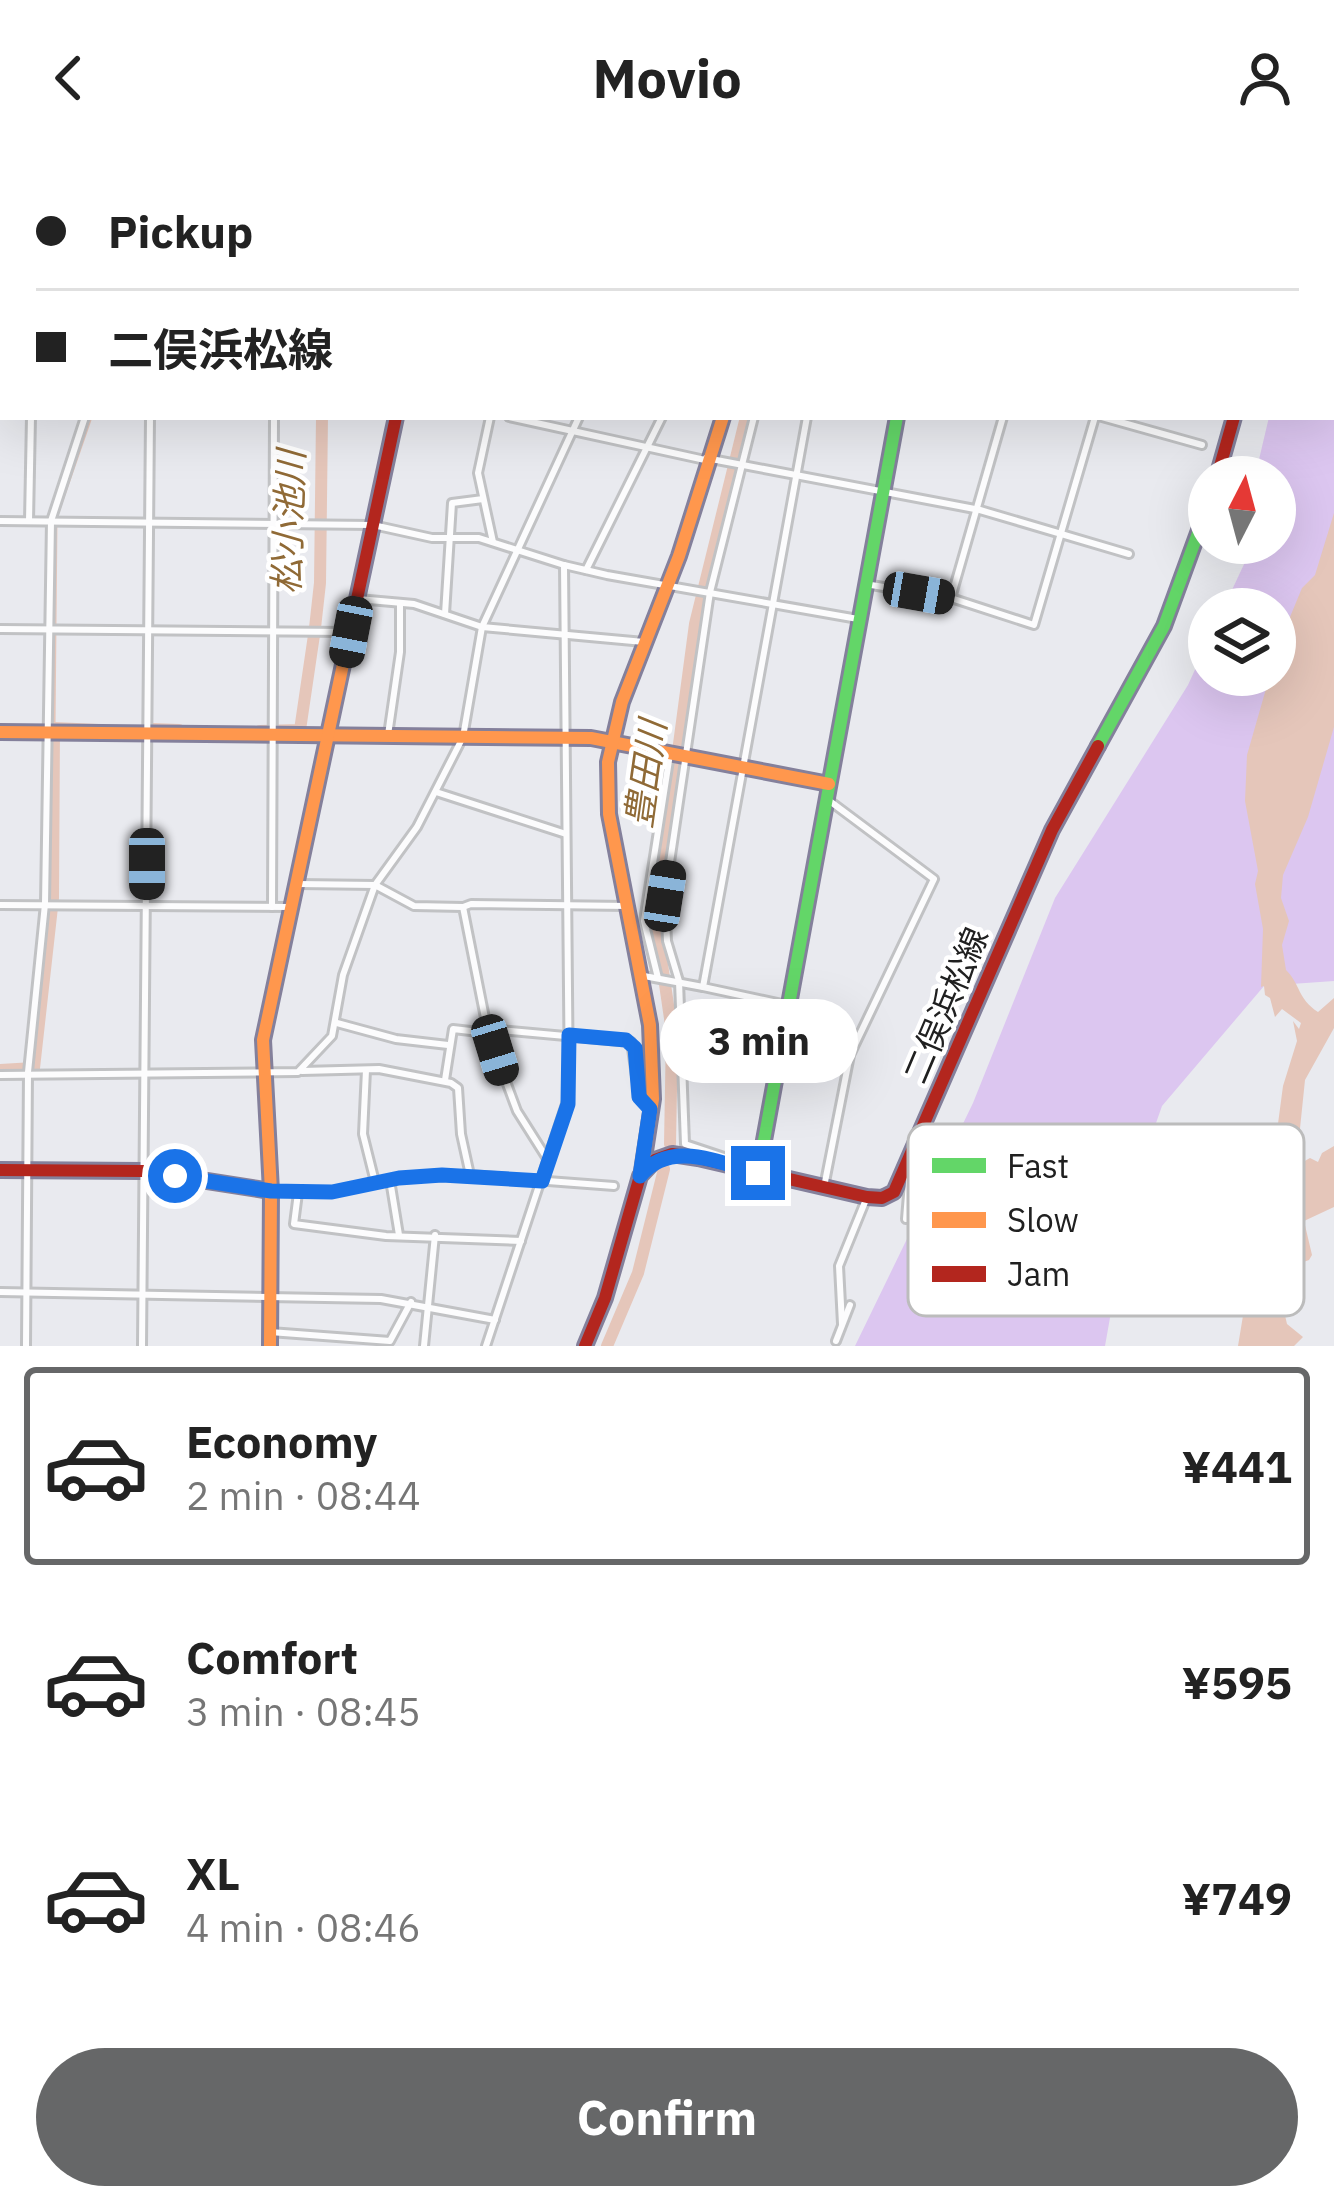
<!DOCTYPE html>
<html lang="en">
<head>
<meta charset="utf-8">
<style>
	body { margin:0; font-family:"IBM Plex Sans","Noto Sans JP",sans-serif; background:#f2f2f2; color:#222; height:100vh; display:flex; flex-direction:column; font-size:45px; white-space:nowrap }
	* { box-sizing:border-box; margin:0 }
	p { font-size:39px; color:#767676 }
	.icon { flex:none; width:66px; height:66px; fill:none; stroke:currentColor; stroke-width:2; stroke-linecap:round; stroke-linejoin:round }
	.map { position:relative; height:1190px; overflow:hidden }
	.drawer { display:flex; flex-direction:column; background:#fff; flex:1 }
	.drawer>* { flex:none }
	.hud { position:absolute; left:0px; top:0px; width:1335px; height:264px; box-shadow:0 12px 48px #0002; display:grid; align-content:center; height:264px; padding:0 36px; background:#fff }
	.needle { width:78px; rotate:6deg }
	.tools { position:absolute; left:1188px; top:300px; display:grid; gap:24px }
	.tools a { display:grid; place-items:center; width:108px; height:108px; border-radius:50%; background:#fff; box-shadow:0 12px 48px #0002; font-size:60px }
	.end { position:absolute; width:54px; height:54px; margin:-27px; border:15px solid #1a73e8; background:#fff; box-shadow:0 0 0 6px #fff }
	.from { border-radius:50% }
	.bubble { position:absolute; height:84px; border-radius:42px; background:#fff; box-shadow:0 12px 48px #0002; font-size:39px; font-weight:700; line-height:84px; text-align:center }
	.car { position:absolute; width:36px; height:72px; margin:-36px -18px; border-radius:15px; box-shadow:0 0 9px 3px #0007; background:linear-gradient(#222 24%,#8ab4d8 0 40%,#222 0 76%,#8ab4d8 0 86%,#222 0) }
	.hud b { display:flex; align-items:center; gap:42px; height:114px; font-size:45px }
	.hud b+b { border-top:3px solid #e0e0e0 }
	.hud i { width:30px; height:30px; background:#222 }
	ul { padding:21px 0 0; list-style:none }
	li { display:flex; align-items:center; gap:36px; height:198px; margin:0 24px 18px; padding:0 12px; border:6px solid transparent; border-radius:12px }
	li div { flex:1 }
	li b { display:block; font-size:45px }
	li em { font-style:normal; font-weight:700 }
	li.on { border-color:#666768 }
	li>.icon { width:108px; height:108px; stroke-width:1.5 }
	.primary-button { display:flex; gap:24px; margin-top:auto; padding:24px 36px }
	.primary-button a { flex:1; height:138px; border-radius:72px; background:#666768; color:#fff; font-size:48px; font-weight:700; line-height:138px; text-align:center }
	header { display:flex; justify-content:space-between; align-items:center; height:156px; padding:0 36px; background:#fff; font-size:54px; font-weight:700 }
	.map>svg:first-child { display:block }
	.grass { fill:#dcc6f0 }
	.water { fill:#e5c6ba }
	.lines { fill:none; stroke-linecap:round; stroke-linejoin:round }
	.stream { stroke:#e5c6ba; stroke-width:3 }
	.river { stroke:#e5c6ba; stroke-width:12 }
	.street-casing { stroke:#c1c2c4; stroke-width:12 }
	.fast-casing { stroke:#84809b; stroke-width:18 }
	.slow-casing { stroke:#84809b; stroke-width:18 }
	.jam-casing { stroke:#84809b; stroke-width:18 }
	.street { stroke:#fcfcfd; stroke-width:6 }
	.fast { stroke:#63d668; stroke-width:12 }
	.slow { stroke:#ff974d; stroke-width:12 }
	.jam { stroke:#b3261e; stroke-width:12 }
	.route { stroke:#1a73e8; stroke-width:15 }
	.labels { text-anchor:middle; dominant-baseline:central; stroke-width:9; stroke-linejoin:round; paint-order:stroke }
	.street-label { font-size:33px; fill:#202020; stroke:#fff }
	.water-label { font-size:36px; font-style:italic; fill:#906a36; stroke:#fff }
	.key { fill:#fff; stroke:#bcbcbc; stroke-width:3 }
	.key-label { font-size:33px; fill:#202020 }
</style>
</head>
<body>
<header><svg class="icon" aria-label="back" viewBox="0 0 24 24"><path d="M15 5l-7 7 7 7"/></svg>Movio<svg class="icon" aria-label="person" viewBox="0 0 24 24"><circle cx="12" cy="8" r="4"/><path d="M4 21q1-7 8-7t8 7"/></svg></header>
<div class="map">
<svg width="1334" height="1190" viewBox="0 0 1334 1190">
	<rect width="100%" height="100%" fill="#e9eaef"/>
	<path class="grass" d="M 1315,0 L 1334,0 L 1334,825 L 1264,830 L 1162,950 L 1133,1032 L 1105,1190 L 855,1190 L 973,947 L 1055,742 L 1188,529 L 1209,483 L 1209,519 L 1275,519 L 1275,453 L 1223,453 L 1254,387 L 1275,387 L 1275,321 L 1261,321 L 1257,312 L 1269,261 L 1332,261 L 1332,3 L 1314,3 Z"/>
	<path class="water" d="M 1334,357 L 1334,571 L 1308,661 L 1283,719 L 1281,742 L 1289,765 L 1282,789 L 1286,814 C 1301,829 1297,842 1318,856 L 1334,842 L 1334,872 L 1305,924 L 1299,982 L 1303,1006 L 1310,1002 L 1318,1006 L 1322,997 L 1334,990 L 1334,1051 L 1304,1065 L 1312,1099 L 1309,1104 L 1295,1109 L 1294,1118 L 1277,1112 L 1278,1124 L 1266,1148 L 1271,1155 L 1284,1155 L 1287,1168 L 1303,1181 L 1294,1190 L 1238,1190 L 1255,1087 L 1266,1058 L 1283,930 L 1297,885 L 1293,865 L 1299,873 L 1301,867 L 1282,853 L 1275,861 L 1270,842 L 1265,839 L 1264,830 L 1261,831 L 1263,773 L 1255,728 L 1258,715 L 1245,645 L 1247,599 L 1270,519 L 1275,519 L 1278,490 L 1302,432 L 1315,419 Z"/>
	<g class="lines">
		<g class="stream">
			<path d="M 216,3 L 216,0"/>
			<path d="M 523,3 L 523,0"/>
			<path d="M 54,572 L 56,362 L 91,261"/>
		</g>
		<g class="river">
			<path d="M 383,3 L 384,0"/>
			<path d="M 811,3 L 812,0"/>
			<path d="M 315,472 L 320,427 L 322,261"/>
			<path d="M 153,573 L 179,574"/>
			<path d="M 260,575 L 300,574 L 314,479"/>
			<path d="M 0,914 L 34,912 L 53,742 L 54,572 L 98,574"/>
			<path d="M 670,988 L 672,876 L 657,774 L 659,738 L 695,468 L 746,261"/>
			<path d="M 607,1190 L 638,1117 L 664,1013"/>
		</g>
		<g class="street-casing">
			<g id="street">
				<path d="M 520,0 L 520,3"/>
				<path d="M 676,0 L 695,3"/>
				<path d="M 769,0 L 776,3"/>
				<path d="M 44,3 L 44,0"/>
				<path d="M 109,3 L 110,0"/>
				<path d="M 159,3 L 159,0"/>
				<path d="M 378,3 L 378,0"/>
				<path d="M 571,3 L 571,0"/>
				<path d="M 652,3 L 652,0"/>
				<path d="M 749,3 L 750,0"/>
				<path d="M 820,3 L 821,0"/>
				<path d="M 858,3 L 858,0"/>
				<path d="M 1001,3 L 1002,0"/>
				<path d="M 1080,3 L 1081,0"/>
				<path d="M 1172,3 L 1173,0"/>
				<path d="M 0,28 L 3,29"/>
				<path d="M 0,78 L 3,78"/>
				<path d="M 0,138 L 3,139"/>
				<path d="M 0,211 L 3,211"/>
				<path d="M 490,261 L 478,317 L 493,386"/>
				<path d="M 509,261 L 705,304"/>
				<path d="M 1102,261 L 1202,289"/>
				<path d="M 706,302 L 980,354 L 1129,398"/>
				<path d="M 0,365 L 373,369 L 432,382 L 479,382 L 564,409 L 607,419 L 858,463"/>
				<path d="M 29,365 L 31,261"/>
				<path d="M 586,414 L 662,261"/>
				<path d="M 865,428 L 951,442 L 1034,469 L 1095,261"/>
				<path d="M 951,442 L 1003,261"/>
				<path d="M 358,443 L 414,448 L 482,471 L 644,486"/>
				<path d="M 445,458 L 452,347 L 483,343"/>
				<path d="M 0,473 L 350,476"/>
				<path d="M 388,579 L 400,496 L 400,447"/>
				<path d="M 436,636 L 566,678"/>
				<path d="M 298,728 L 375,729 L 414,750 L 463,751 L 488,877 L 453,873 L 445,924"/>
				<path d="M 0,749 L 290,751"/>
				<path d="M 272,751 L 274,261"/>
				<path d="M 463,751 L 471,748 L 628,750"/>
				<path d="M 644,820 L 703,831"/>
				<path d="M 658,822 L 644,765 L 670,598"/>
				<path d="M 787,849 L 703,831 L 807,261"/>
				<path d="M 337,867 L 396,883 L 448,889"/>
				<path d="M 366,914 L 363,978 L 375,1026"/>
				<path d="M 302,915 L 379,913 L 451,927 L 458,932 L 461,978 L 470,1019"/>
				<path d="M 0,919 L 298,916 L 332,880 L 343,819 L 375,729 L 417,671 L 463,581 L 482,471 L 579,261"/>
				<path d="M 548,1004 L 517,955 L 488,877 L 499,874 L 631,886 L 639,941 L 650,954"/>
				<path d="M 729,1009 L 724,1001 L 685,988 L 679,825 L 667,785 L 665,740 L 710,436 L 754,261"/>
				<path d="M 390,1024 L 399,1079"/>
				<path d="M 824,1031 L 850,899 L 934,723 L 827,643"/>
				<path d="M 271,1035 L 332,1036 L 399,1022 L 470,1019 L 614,1030"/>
				<path d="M 298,1037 L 294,1068 L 386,1080 L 521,1085"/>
				<path d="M 906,1063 L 911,1002"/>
				<path d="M 0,1136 L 381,1143 L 495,1164"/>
				<path d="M 842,1168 L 839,1110 L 867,1041"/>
				<path d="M 270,1176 L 390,1185 L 411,1146"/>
				<path d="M 836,1185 L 850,1149"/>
				<path d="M 26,1190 L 28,916 L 45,748 L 51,365 L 85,261"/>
				<path d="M 142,1190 L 150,261"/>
				<path d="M 424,1190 L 435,1079"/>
				<path d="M 486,1190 L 569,939 L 564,409"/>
			</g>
		</g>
		<g class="fast-casing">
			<g id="fast">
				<path d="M 1098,590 L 1164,470 L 1209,347"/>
				<path d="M 758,1017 L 897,261"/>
			</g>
		</g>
		<g class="slow-casing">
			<g id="slow">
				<path d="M 450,0 L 450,3"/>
				<path d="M 1263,0 L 1264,3"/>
				<path d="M 798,3 L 799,0"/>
				<path d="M 947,3 L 948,0"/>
				<path d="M 0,576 L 591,582 L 829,628"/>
				<path d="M 642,1015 L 653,943 L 650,869 L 609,658 L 608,606 L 622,546 L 679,400 L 723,261"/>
				<path d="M 270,1190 L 271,1035 L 263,884 L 351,471"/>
			</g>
		</g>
		<g class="jam-casing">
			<g id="jam">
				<path d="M 1149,0 L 1161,3"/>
				<path d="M 282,3 L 283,0"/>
				<path d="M 1217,321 L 1234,261"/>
				<path d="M 351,471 L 396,261"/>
				<path d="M 0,1014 L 143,1015 L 271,1035"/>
				<path d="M 585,1190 L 605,1142 L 640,1020 L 655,1004 L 672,998 L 698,1002 L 867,1041 L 882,1042 L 894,1036 L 1052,674 L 1098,590"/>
			</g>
		</g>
		<use href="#street" class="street"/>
		<use href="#fast" class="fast"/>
		<use href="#slow" class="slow"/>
		<use href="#jam" class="jam"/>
	</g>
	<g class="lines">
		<path class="route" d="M 175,1020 L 271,1035 L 332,1036 L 399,1022 L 442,1019 L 542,1025 L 568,948 L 569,879 L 626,884 L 635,892 L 639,941 L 650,953 L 640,1020 C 670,983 719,1007 758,1017"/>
	</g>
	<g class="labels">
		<g class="street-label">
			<text transform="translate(945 849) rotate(-67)">二俣浜松線</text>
		</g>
		<g class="water-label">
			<text transform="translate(288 366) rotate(-88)">松小池川</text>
			<text transform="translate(645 618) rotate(-82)">豊田川</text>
		</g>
	</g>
	<rect x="908" y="968" width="396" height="192" rx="18" class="key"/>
	<rect x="932" y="1002" width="54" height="15" fill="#63d668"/>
	<rect x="932" y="1056" width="54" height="16" fill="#ff974d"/>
	<rect x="932" y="1110" width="54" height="16" fill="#b3261e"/>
	<g class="key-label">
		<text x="1007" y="1022">Fast</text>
		<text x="1007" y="1076">Slow</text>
		<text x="1007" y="1130">Jam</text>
	</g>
</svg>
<div class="tools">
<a><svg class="needle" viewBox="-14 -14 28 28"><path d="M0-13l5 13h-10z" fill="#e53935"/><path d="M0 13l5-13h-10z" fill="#767676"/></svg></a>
<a><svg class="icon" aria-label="layers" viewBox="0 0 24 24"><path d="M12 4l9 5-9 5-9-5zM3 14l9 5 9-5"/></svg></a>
</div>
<i class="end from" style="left:175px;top:1020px"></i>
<i class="end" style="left:758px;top:1017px"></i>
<div class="bubble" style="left:660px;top:843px;width:198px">3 min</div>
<i class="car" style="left:919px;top:437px;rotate:100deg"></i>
<i class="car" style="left:351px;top:476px;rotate:191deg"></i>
<i class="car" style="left:147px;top:708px;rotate:180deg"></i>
<i class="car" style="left:665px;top:740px;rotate:9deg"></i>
<i class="car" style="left:495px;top:894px;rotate:163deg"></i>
<div class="hud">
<b><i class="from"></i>Pickup</b>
<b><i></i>二俣浜松線</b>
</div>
</div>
<section class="drawer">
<ul>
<li class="on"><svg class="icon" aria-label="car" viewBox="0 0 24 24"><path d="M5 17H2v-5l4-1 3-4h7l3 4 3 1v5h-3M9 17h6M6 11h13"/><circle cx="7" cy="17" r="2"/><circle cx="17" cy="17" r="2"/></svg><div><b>Economy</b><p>2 min · 08:44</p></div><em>¥441</em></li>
<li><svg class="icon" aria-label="car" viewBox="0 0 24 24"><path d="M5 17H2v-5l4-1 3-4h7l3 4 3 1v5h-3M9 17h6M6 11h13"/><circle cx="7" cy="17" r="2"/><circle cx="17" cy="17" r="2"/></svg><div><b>Comfort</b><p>3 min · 08:45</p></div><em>¥595</em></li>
<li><svg class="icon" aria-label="car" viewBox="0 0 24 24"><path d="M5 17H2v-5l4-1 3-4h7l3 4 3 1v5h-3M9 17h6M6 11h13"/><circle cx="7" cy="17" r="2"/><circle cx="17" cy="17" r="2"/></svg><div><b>XL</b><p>4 min · 08:46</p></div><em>¥749</em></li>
</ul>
<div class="primary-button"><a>Confirm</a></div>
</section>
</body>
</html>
